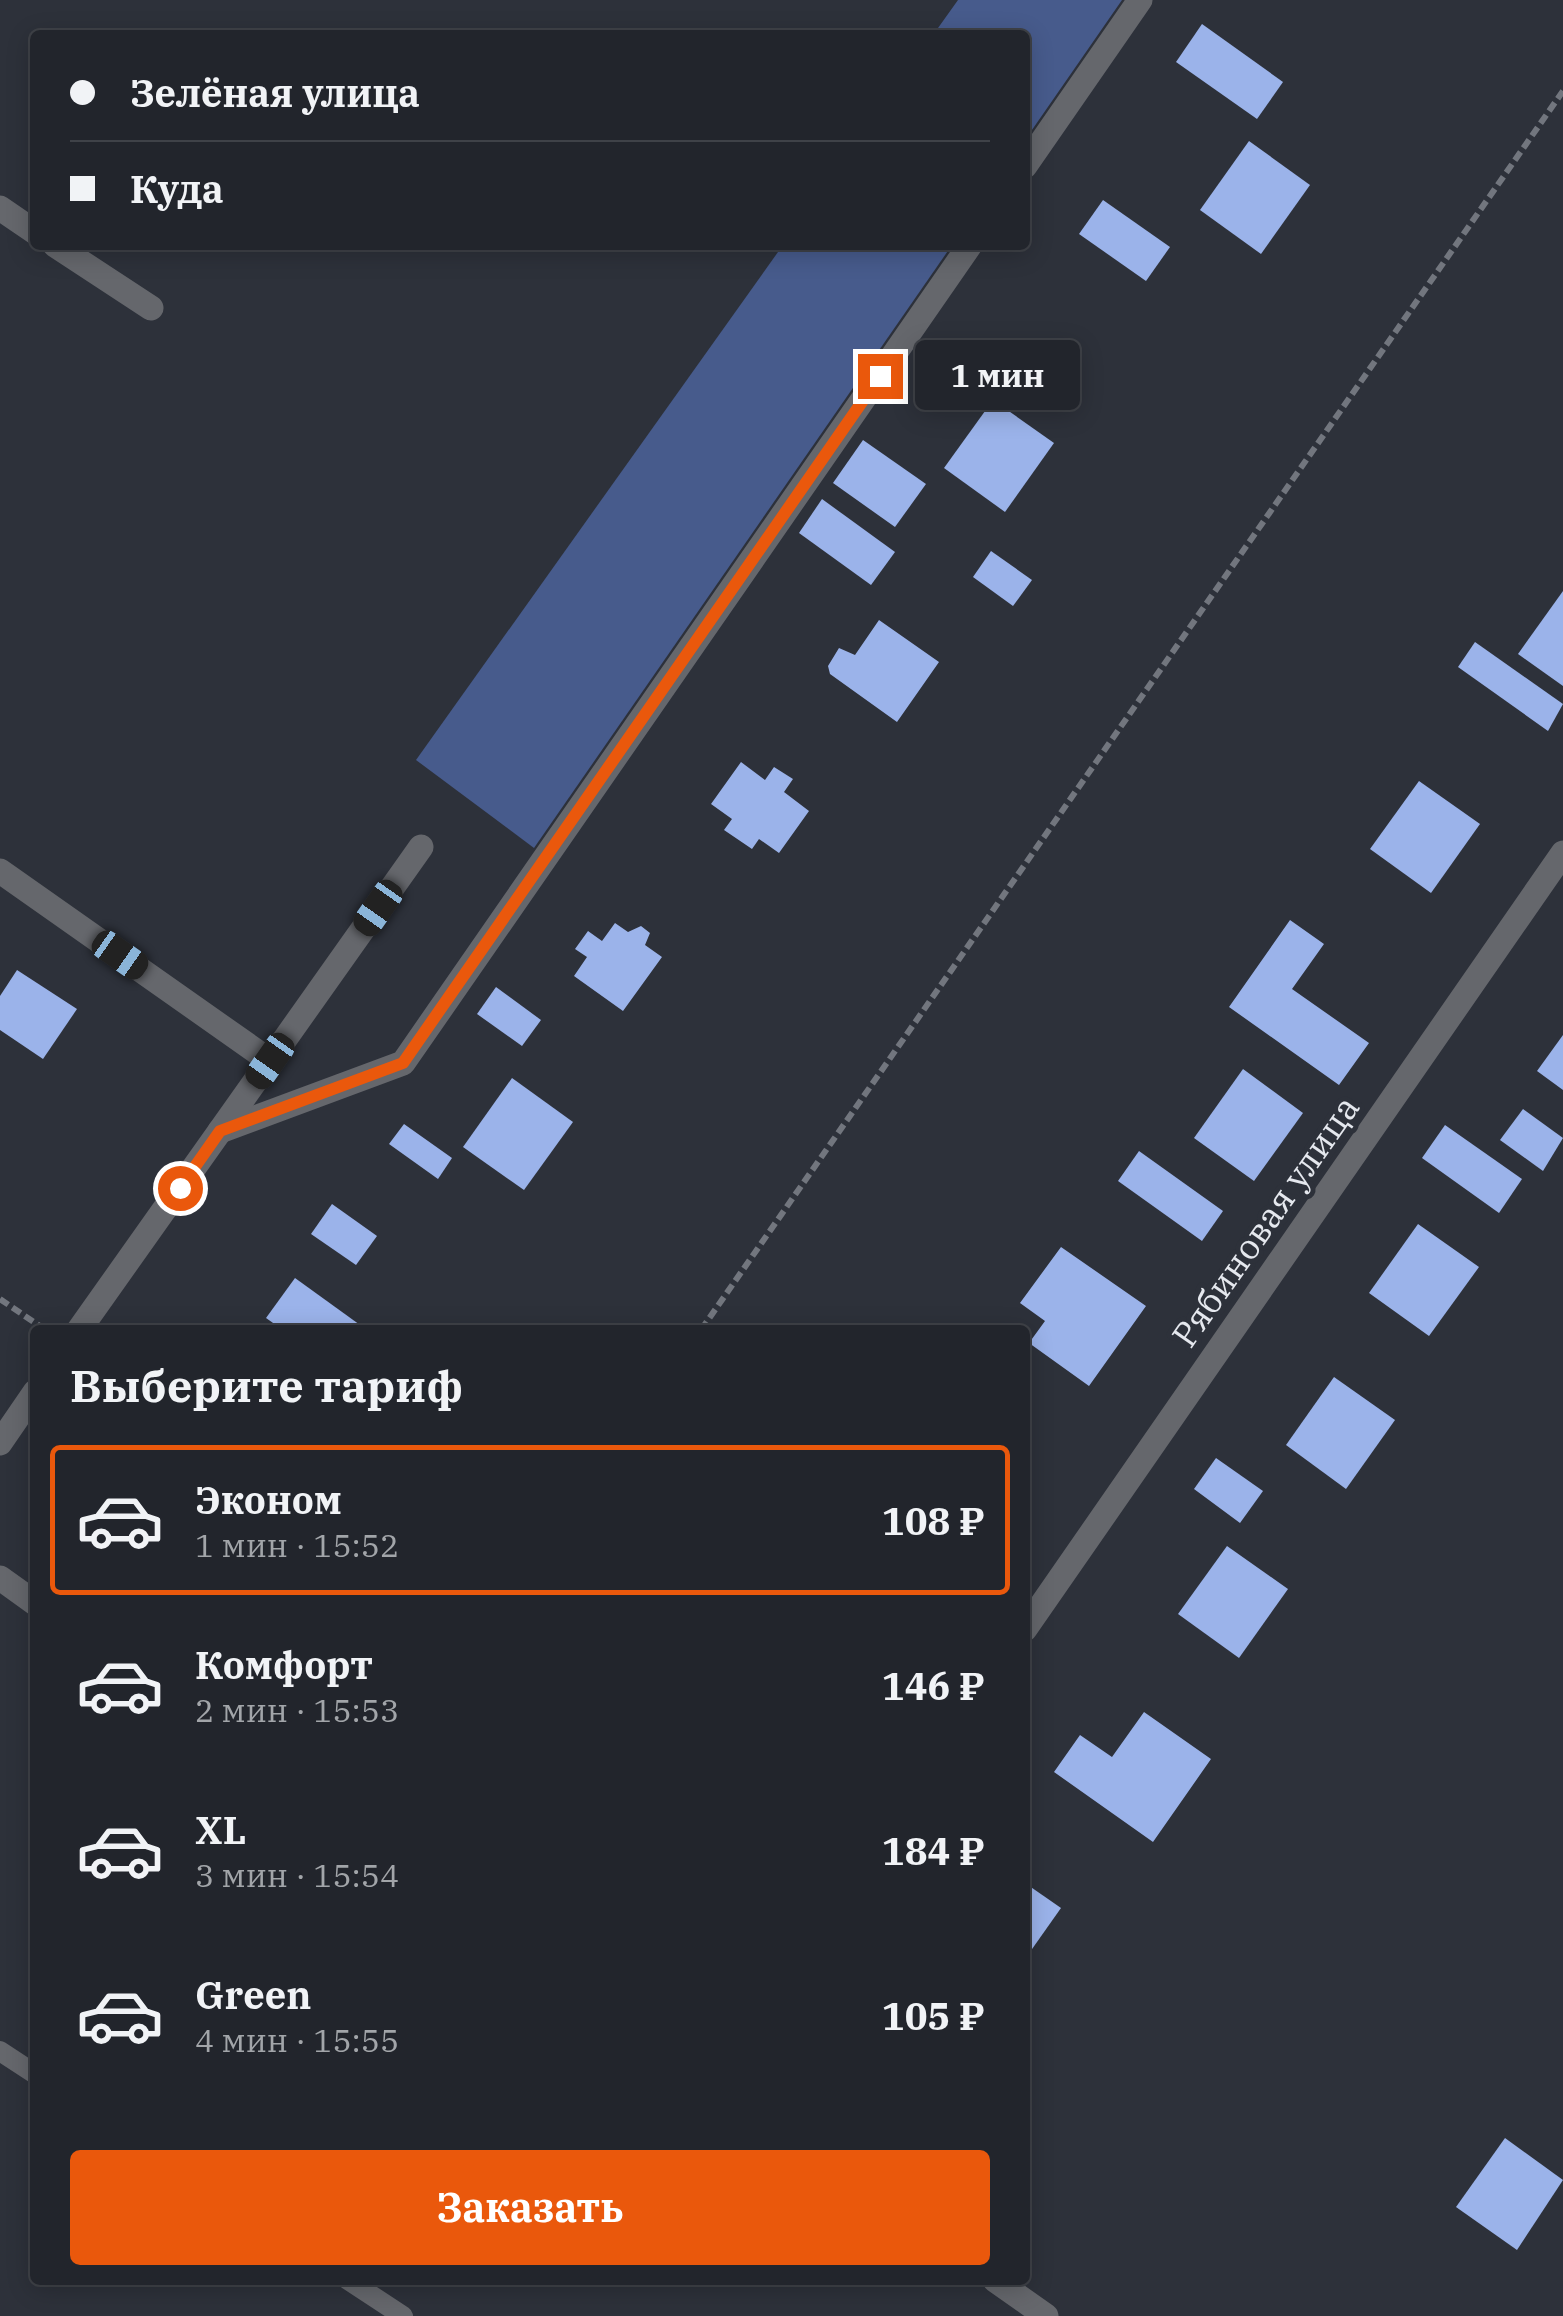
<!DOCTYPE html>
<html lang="ru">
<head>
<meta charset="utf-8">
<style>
	body { margin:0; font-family:"IBM Plex Serif",serif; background:#2a2d34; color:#f1f3f6; height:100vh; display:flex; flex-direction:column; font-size:38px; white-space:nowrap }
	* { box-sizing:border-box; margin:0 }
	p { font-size:32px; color:#a2a5a9 }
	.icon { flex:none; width:55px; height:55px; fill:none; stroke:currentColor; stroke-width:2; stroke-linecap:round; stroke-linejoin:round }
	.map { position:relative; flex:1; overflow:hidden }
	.drawer { position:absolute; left:30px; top:1325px; width:1000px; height:960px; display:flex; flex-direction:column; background:#22252c; border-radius:10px; box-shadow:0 5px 25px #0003,0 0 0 2px #3f4248 }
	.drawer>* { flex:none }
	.hud { position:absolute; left:30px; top:30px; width:1000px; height:220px; border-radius:10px; box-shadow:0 5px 25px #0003,0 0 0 2px #3f4248; display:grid; align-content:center; height:220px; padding:0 40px; background:#22252c }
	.end { position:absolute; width:45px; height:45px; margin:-22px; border:12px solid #ea580c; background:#fff; box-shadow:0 0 0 5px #fff }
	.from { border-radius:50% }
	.bubble { position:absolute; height:70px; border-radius:10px; background:#22252c; box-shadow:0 5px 25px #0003,0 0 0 2px #3f4248; font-size:32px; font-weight:700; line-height:70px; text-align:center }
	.car { position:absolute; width:30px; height:60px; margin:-30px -15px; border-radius:12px; box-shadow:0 0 8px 2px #0007; background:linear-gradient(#222 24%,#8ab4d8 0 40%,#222 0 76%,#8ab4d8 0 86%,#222 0) }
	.hud b { display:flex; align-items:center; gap:35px; height:95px; font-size:38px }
	.hud b+b { border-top:2px solid #3f4248 }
	.hud i { width:25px; height:25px; background:#f1f3f6 }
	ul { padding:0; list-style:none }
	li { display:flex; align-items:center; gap:30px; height:150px; margin:0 20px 15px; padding:0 20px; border:5px solid transparent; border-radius:10px }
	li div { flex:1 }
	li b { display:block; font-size:38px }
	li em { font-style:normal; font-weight:700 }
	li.active { border-color:#ea580c }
	li>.icon { width:90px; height:90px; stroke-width:1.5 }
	h2 { padding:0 40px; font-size:45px; line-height:120px }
	.primary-button { display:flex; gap:20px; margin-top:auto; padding:20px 40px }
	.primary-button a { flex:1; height:115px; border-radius:10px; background:#ea580c; color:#fff; font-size:40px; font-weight:700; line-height:115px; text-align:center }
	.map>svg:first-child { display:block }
	.forest { fill:#475b8c }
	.building { fill:#9bb3ea }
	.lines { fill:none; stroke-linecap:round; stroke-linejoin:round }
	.path { stroke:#72767e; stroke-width:6; stroke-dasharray:10 5; stroke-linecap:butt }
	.lane { stroke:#65676c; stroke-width:20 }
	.street { stroke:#65676c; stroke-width:25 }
	.route { stroke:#ea580c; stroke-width:12 }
	.labels { text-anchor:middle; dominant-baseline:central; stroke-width:10; stroke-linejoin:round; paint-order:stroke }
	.street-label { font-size:35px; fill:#e5e8ee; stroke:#2d313a }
</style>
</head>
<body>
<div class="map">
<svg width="1563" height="2316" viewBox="0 0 1563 2316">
	<rect width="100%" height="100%" fill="#2d313a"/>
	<g class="forest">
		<path d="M 958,0 L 1122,0 L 1025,140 L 1025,35 L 933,35 Z"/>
		<path d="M 783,245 L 952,245 L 534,848 L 416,760 Z"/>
	</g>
	<g class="building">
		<path d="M 1202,24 L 1283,82 L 1257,119 L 1176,62 Z"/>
		<path d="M 1249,141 L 1310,185 L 1261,254 L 1200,210 Z"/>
		<path d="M 1103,200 L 1170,247 L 1146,281 L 1079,234 Z"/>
		<path d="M 993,400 L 1054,443 L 1005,512 L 944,468 Z"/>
		<path d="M 863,440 L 926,484 L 895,527 L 833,483 Z"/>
		<path d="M 822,499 L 895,552 L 871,585 L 799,533 Z"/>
		<path d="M 991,551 L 1032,580 L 1013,606 L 973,577 Z"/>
		<path d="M 1563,591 L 1563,686 L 1518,654 Z"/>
		<path d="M 879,620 L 939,662 L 897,722 L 830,674 L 828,666 L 839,648 L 855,655 Z"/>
		<path d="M 1475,642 L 1563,704 L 1548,731 L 1458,667 Z"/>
		<path d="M 741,762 L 765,780 L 774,767 L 793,779 L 784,792 L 809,811 L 779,853 L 759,839 L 752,849 L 724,830 L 732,819 L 711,804 Z"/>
		<path d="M 1419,781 L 1480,824 L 1431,893 L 1370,849 Z"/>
		<path d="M 1290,920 L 1324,944 L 1292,989 L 1369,1043 L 1339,1085 L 1229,1007 Z"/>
		<path d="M 615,923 L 628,932 L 641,926 L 650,933 L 645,945 L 662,957 L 623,1011 L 574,976 L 587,957 L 575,949 L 588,931 L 602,941 Z"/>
		<path d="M 17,970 L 77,1009 L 43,1059 L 0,1030 L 0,996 Z"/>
		<path d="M 496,987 L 541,1020 L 522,1046 L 477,1014 Z"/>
		<path d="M 1563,1035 L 1563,1090 L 1537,1071 Z"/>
		<path d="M 1243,1069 L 1303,1113 L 1254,1181 L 1194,1138 Z"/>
		<path d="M 512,1078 L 573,1122 L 524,1190 L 463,1147 Z"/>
		<path d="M 1523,1109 L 1563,1138 L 1543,1171 L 1500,1140 Z"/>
		<path d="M 404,1124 L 452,1158 L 438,1179 L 389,1144 Z"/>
		<path d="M 1445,1125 L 1522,1179 L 1499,1213 L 1422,1158 Z"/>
		<path d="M 1139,1151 L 1223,1211 L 1202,1241 L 1118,1181 Z"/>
		<path d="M 332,1204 L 377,1236 L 356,1265 L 311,1234 Z"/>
		<path d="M 1418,1224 L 1479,1267 L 1429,1336 L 1369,1293 Z"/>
		<path d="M 1061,1247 L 1146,1306 L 1089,1386 L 1029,1343 L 1045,1321 L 1020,1303 Z"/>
		<path d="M 295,1278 L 367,1330 L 283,1330 L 266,1318 Z"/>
		<path d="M 1334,1377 L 1395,1420 L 1346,1489 L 1286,1445 Z"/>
		<path d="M 1216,1458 L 1263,1491 L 1240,1523 L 1194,1489 Z"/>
		<path d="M 1227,1546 L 1288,1589 L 1239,1658 L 1178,1614 Z"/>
		<path d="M 1144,1712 L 1211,1759 L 1153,1842 L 1054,1772 L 1080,1735 L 1112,1757 Z"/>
		<path d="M 1025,1883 L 1061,1908 L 1025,1959 Z"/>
		<path d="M 1505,2138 L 1563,2180 L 1517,2250 L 1456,2207 Z"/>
	</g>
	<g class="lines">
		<g class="path">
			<path d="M 0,1299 L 44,1329"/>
			<path d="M 701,1330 L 1563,91"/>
		</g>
		<g class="lane">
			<path d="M 0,2051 L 35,2074"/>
			<path d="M 348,2280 L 403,2316"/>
		</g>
		<g class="street">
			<path d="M 1025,166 L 1140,0"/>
			<path d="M 0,208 L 35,232"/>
			<path d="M 55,245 L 151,308"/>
			<path d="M 0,871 L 270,1061"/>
			<path d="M 220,1131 L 403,1063 L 970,245"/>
			<path d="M 79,1330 L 421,847"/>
			<path d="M 0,1443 L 35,1392"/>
			<path d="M 0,1578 L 35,1603"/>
			<path d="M 1025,1629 L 1563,853"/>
			<path d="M 995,2280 L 1046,2316"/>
		</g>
	</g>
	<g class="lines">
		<path class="route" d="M 180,1188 L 220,1131 L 403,1063 L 880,376"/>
	</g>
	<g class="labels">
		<g class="street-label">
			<text transform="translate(1265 1221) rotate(-55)">Рябиновая улица</text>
		</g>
	</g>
</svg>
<i class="end from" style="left:180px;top:1188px"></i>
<i class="end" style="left:880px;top:376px"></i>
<div class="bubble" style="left:915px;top:340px;width:165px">1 мин</div>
<i class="car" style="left:378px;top:908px;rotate:215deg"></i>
<i class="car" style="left:120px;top:955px;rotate:125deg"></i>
<i class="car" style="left:270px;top:1061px;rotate:215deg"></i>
<div class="hud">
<b><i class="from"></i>Зелёная улица</b>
<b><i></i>Куда</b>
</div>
<section class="drawer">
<h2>Выберите тариф</h2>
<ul>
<li class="active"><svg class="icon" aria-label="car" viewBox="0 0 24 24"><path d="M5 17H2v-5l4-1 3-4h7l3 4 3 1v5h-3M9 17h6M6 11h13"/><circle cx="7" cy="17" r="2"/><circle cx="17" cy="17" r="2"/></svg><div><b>Эконом</b><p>1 мин · 15:52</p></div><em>108 ₽</em></li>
<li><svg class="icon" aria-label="car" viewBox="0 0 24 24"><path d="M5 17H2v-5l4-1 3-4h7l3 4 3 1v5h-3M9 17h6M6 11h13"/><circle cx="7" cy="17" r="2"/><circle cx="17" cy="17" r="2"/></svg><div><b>Комфорт</b><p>2 мин · 15:53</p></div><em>146 ₽</em></li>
<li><svg class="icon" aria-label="car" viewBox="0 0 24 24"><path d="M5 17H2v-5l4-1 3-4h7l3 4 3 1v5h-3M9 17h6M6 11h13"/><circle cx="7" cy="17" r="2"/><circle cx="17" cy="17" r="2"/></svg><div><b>XL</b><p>3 мин · 15:54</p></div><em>184 ₽</em></li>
<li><svg class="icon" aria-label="car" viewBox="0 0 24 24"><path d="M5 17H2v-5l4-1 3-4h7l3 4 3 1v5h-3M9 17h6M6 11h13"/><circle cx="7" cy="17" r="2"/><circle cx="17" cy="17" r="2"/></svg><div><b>Green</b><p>4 мин · 15:55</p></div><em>105 ₽</em></li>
</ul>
<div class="primary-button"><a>Заказать</a></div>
</section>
</div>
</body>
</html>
